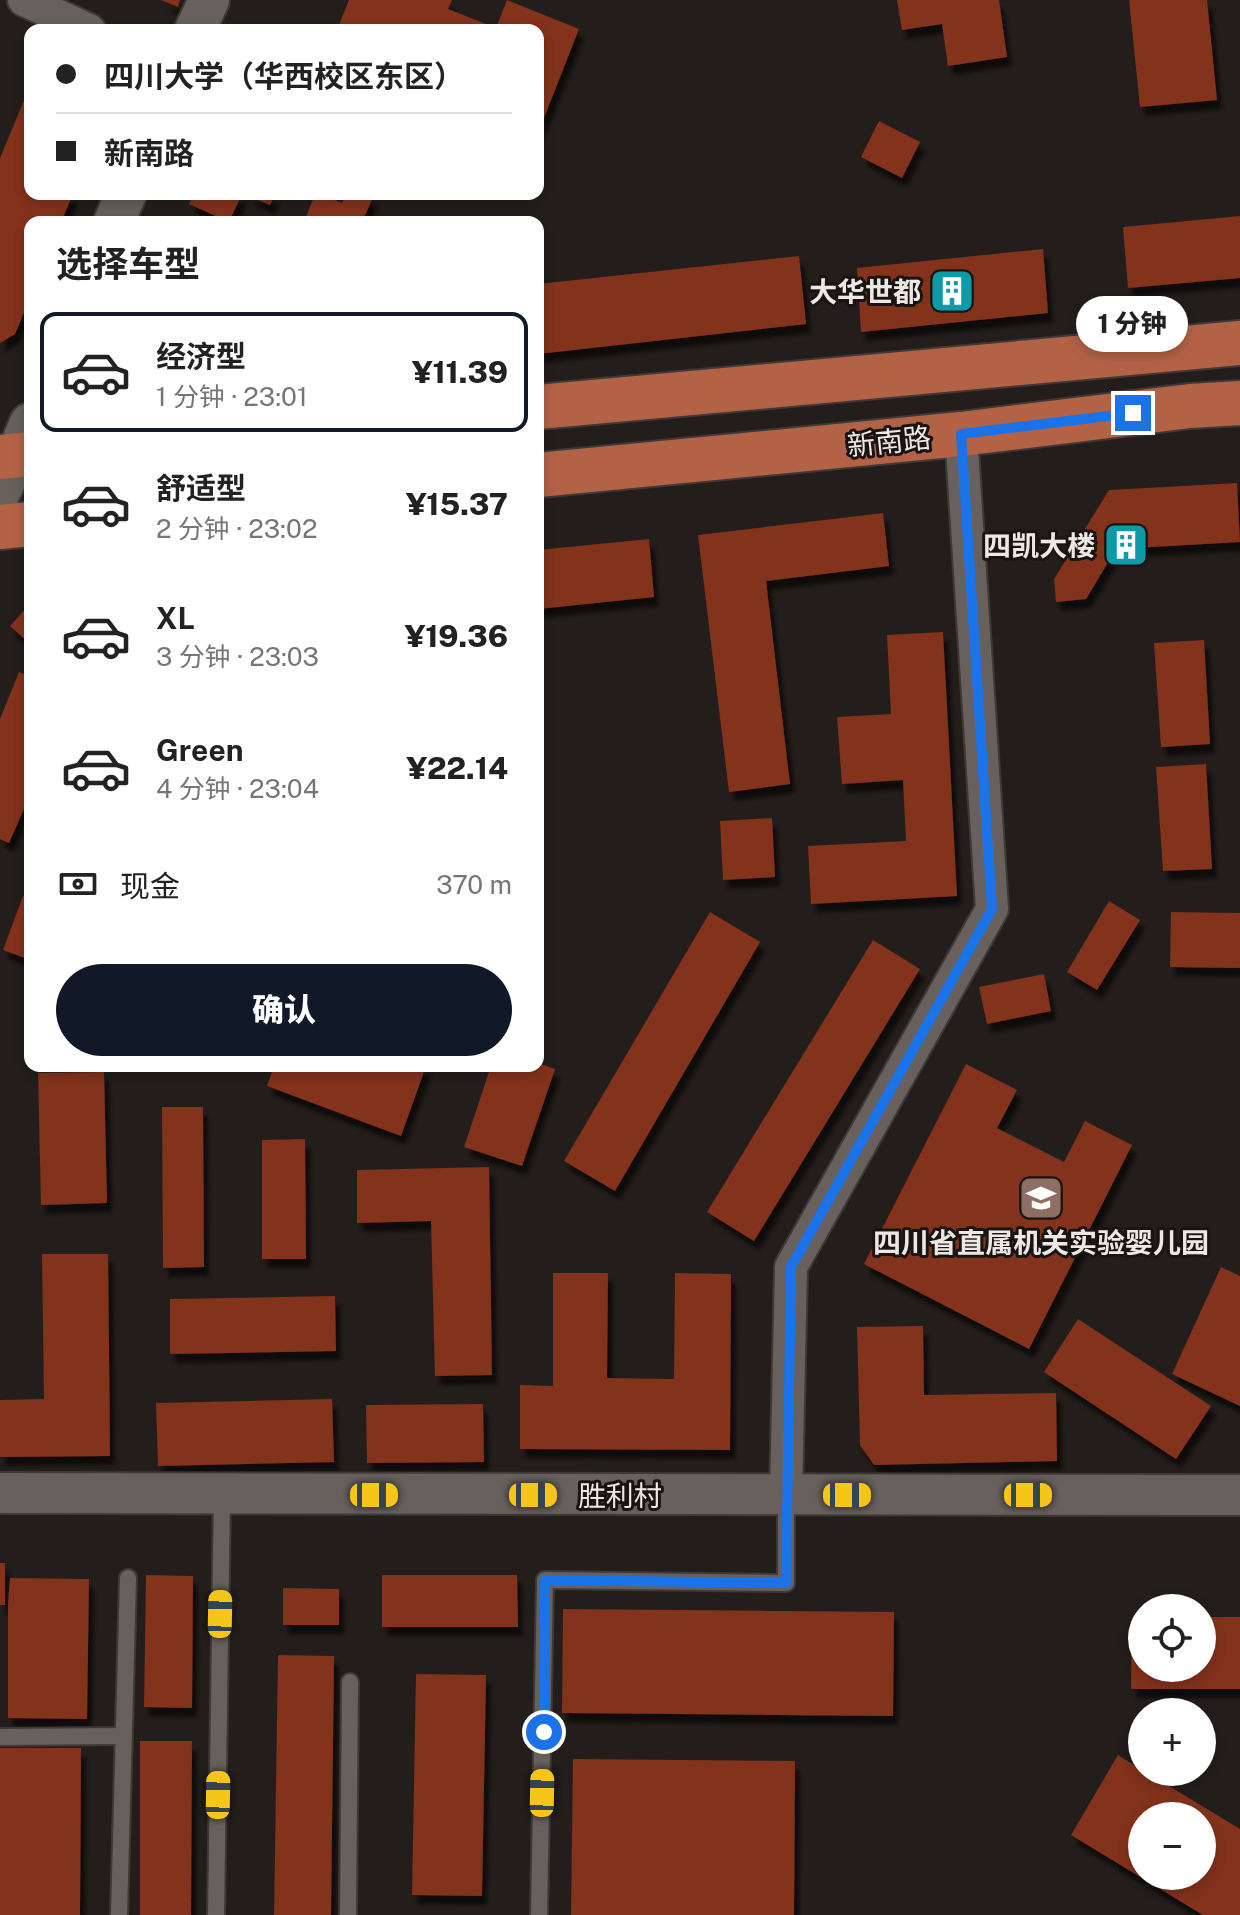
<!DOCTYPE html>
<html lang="zh">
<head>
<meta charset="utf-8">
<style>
	body { margin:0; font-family:"Public Sans","Noto Sans SC",sans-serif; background:#f6f6f6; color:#222; height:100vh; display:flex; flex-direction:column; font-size:30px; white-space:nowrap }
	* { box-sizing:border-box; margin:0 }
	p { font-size:26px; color:#767676 }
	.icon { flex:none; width:44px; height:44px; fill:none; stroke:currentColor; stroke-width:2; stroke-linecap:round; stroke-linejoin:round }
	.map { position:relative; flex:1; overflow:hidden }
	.sheet { position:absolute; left:24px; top:216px; width:520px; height:856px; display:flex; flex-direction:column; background:#fff; border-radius:16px; box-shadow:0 4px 12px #0003 }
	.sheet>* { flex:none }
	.top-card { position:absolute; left:24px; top:24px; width:520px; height:176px; border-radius:16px; box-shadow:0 4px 12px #0003; display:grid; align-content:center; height:176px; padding:0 32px; background:#fff }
	.tools { position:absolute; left:1128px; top:1594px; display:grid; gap:16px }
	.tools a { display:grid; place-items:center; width:88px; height:88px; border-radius:50%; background:#fff; box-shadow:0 4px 12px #0003; font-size:40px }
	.end { position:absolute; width:36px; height:36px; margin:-18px; border:10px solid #1a73e8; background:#fff; box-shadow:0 0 0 4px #fff }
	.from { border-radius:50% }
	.bubble { position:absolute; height:56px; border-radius:28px; background:#fff; box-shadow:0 4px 12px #0003; font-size:26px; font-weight:800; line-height:56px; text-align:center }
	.car { position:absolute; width:24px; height:48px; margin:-24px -12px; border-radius:10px; box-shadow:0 0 6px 2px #0007; background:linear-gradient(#f5c518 24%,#345 0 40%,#f5c518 0 76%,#345 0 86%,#f5c518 0) }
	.top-card b { display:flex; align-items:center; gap:28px; height:76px; font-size:30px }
	.top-card b+b { border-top:2px solid #e0e0e0 }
	.top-card i { width:20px; height:20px; background:#222 }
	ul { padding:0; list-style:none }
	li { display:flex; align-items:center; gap:24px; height:120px; margin:0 16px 12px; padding:0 16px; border:4px solid transparent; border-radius:16px }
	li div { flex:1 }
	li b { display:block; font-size:30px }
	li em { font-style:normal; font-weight:800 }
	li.current { border-color:#111827 }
	li>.icon { width:72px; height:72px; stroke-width:1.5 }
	h2 { padding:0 32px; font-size:36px; line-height:96px }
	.pay { display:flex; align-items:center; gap:20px; height:88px; padding:0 32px; font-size:30px }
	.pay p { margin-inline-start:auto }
	.button { display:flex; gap:16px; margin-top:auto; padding:16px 32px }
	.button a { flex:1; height:92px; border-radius:48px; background:#111827; color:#fff; font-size:32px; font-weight:800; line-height:92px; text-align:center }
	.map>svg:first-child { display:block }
	.building { fill:#83301b; fill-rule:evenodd; filter:url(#shadow) }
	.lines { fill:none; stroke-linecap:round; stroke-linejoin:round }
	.service-casing { stroke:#3d3937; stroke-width:20 }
	.minor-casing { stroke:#3d3937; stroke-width:36 }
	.tertiary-casing { stroke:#3d3937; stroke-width:44 }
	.primary-casing { stroke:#3d3937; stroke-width:48 }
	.service { stroke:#67605d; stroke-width:16 }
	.minor { stroke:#67605d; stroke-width:32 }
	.tertiary { stroke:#67605d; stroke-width:40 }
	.primary { stroke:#b36246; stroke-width:44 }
	.route { stroke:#1a73e8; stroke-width:10 }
	.labels { text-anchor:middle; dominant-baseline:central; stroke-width:6; stroke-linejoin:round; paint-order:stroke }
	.poi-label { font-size:28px; font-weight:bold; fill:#ebe8e6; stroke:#191412; text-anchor:end }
	.street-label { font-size:28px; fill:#ebe8e6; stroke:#191412 }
</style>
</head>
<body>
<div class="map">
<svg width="1240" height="1915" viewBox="0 0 1240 1915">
	<defs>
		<filter id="shadow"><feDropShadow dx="5" dy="9" stdDeviation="2" flood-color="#0009"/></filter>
	</defs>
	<rect width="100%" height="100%" fill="#231e1b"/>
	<g class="building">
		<path d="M 161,0 L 180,0 L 178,7 Z"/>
		<path d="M 349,0 L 452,0 L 448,9 L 496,28 L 507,0 L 579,29 L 538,133 L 538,30 L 337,30 Z"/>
		<path d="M 897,0 L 999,0 L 1007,57 L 948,66 L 942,24 L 902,30 Z"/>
		<path d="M 1129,0 L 1207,0 L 1217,100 L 1140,107 Z"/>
		<path d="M 30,86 L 30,194 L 73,194 L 61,222 L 30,222 L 30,298 L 15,334 L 0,343 L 0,158 Z"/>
		<path d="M 879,121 L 920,142 L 902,178 L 861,157 Z"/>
		<path d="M 194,194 L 242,194 L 229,222 L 189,204 Z"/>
		<path d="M 245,194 L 275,194 L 270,205 Z"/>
		<path d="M 315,194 L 322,194 L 342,203 L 346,194 L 374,195 L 362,222 L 304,222 Z"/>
		<path d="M 1240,216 L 1240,278 L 1128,288 L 1123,227 Z"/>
		<path d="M 1043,249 L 1048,313 L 861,332 L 857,268 Z"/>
		<path d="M 799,256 L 806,324 L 538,354 L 538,284 Z"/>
		<path d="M 1237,483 L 1240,542 L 1116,549 L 1086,599 L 1056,602 L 1054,579 L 1109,490 Z"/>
		<path d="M 883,513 L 889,566 L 766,581 L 790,784 L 729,792 L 698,535 Z"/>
		<path d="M 649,539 L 654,597 L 538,609 L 538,550 Z"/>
		<path d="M 30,604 L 30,644 L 10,626 Z"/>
		<path d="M 943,632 L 957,896 L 811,904 L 808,846 L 906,841 L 903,780 L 842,784 L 837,717 L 891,714 L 887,635 Z"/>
		<path d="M 1204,640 L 1210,744 L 1161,747 L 1154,643 Z"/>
		<path d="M 19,672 L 30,676 L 30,795 L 9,843 L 0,839 L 0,719 Z"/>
		<path d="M 1206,764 L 1212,869 L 1163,871 L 1156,767 Z"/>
		<path d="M 772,818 L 775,877 L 723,880 L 720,821 Z"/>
		<path d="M 23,896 L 30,898 L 30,960 L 3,950 Z"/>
		<path d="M 1109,901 L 1140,920 L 1097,990 L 1067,972 Z"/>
		<path d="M 710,912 L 760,942 L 615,1191 L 564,1161 Z"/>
		<path d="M 1171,912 L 1240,913 L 1240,968 L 1170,967 Z"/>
		<path d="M 873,940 L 920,969 L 754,1241 L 707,1212 Z"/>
		<path d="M 1044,974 L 1051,1011 L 987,1024 L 979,987 Z"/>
		<path d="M 538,1063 L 555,1069 L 522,1166 L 464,1147 L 491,1066 L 538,1066 Z"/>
		<path d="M 966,1064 L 1017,1090 L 997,1128 L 1064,1162 L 1085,1121 L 1132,1145 L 1029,1349 L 864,1264 Z"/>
		<path d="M 274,1066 L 426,1066 L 401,1136 L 267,1086 Z"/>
		<path d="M 104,1072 L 107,1203 L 41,1205 L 38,1073 Z"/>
		<path d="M 162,1107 L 203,1107 L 204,1267 L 163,1268 Z"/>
		<path d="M 305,1139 L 306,1259 L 262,1259 L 262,1140 Z"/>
		<path d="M 489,1167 L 492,1375 L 435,1376 L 431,1221 L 357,1223 L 357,1170 Z"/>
		<path d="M 42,1254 L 108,1254 L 110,1456 L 0,1457 L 0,1400 L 44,1399 Z"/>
		<path d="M 1221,1267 L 1240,1276 L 1240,1406 L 1172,1374 Z"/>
		<path d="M 553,1273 L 608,1273 L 607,1378 L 674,1379 L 675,1273 L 731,1274 L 730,1450 L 520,1449 L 520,1385 L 553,1386 Z"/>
		<path d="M 335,1296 L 336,1351 L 170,1354 L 170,1299 Z"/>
		<path d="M 1078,1319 L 1211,1406 L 1176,1459 L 1044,1372 Z"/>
		<path d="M 923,1326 L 924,1395 L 1056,1393 L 1057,1461 L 874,1465 L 860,1445 L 857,1327 Z"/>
		<path d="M 332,1399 L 334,1462 L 158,1466 L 156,1403 Z"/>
		<path d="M 483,1404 L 484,1462 L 367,1463 L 366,1405 Z"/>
		<rect x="0" y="1563" width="5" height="42"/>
		<path d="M 146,1575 L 193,1576 L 192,1708 L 144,1707 Z"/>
		<path d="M 382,1575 L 517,1575 L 518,1627 L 382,1627 Z"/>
		<path d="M 10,1578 L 89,1579 L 87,1719 L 8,1718 L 8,1604 Z"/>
		<path d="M 283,1588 L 339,1589 L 339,1625 L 283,1625 Z"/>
		<path d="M 563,1609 L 894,1612 L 893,1716 L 562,1713 Z"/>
		<path d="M 1132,1617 L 1142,1617 L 1142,1668 L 1202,1668 L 1202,1617 L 1240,1617 L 1240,1689 L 1131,1689 Z"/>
		<path d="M 278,1655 L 334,1656 L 331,1915 L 274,1915 Z"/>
		<path d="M 416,1674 L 486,1675 L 482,1896 L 412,1895 Z"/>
		<path d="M 140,1741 L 192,1741 L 191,1915 L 140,1915 Z"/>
		<path d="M 0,1748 L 81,1748 L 80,1915 L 0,1915 Z"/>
		<path d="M 1118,1755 L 1142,1770 L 1142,1772 L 1146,1772 L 1240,1829 L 1240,1915 L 1203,1915 L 1071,1835 ZM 1142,1816 L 1202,1816 L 1202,1876 L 1142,1876 Z"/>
		<path d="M 573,1759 L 795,1761 L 794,1915 L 571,1915 Z"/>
	</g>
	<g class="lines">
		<g class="service-casing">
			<g id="service">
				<path d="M 0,1737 L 124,1736"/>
				<path d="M 119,1915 L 128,1578"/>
				<path d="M 216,1915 L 222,1494"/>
				<path d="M 348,1915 L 350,1682"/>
				<path d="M 539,1915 L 545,1580 L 786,1583 L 786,1495"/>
			</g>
		</g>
		<g class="minor-casing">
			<g id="minor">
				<path d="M 24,0 L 89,30"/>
				<path d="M 786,1495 L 791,1267 L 992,909 L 961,434"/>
			</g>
		</g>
		<g class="tertiary-casing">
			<g id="tertiary">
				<path d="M 195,30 L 209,0"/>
				<path d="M 114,222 L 126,194"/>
				<path d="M 0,493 L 30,423"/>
				<path d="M 0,1493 L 1240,1495"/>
			</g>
		</g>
		<g class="primary-casing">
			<g id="primary">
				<path d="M 538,407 L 1240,343"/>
				<path d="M 0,457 L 30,454"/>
				<path d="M 538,475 L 961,434 L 1190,406 L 1240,403"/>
				<path d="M 0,527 L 30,524"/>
			</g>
		</g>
		<use href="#service" class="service"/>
		<use href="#minor" class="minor"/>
		<use href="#tertiary" class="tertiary"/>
		<use href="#primary" class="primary"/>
	</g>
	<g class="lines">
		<path class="route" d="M 544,1732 L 545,1580 L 786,1583 L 791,1267 L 992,909 L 961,434 L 1133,413"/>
	</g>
	<defs>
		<g id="building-square" transform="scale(2.3)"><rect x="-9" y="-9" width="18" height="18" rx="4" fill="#0f9aa8" stroke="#191412"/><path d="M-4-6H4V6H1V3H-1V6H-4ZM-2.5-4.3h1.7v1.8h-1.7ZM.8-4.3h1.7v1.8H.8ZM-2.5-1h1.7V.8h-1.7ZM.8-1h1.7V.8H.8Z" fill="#fff"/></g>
		<g id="school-square" transform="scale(2.3)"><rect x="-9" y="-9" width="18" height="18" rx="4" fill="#8d6e63" stroke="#191412"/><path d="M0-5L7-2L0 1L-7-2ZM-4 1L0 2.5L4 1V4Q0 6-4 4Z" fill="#fff"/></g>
	</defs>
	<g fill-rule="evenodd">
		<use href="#building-square" x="952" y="291"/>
		<use href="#building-square" x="1126" y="545"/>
		<use href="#school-square" x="1041" y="1198"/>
	</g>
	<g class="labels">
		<g class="poi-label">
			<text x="921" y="291">大华世都</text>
			<text x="1095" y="545">四凯大楼</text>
			<text x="1041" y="1242" text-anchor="middle">四川省直属机关实验婴儿园</text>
		</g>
		<g class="street-label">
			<text transform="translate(889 441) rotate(-6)">新南路</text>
			<text x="620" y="1495">胜利村</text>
		</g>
	</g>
</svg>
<div class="tools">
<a><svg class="icon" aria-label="locate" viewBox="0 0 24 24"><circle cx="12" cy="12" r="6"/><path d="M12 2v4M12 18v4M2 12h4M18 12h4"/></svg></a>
<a>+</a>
<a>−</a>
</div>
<i class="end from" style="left:544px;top:1732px"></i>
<i class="end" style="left:1133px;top:413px"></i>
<div class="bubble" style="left:1076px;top:296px;width:112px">1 分钟</div>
<i class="car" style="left:374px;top:1495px;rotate:90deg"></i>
<i class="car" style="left:533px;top:1495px;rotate:90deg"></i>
<i class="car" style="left:847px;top:1495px;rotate:90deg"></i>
<i class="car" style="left:1028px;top:1495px;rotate:90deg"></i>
<i class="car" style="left:220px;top:1614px;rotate:1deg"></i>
<i class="car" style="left:542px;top:1793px;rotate:1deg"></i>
<i class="car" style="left:218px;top:1795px;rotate:1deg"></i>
<div class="top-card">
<b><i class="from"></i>四川大学（华西校区东区）</b>
<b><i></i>新南路</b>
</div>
<section class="sheet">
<h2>选择车型</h2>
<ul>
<li class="current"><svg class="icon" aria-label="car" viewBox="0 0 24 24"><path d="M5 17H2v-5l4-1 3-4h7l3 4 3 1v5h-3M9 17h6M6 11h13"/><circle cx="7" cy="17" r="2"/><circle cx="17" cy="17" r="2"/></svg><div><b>经济型</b><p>1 分钟 · 23:01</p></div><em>¥11.39</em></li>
<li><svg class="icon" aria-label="car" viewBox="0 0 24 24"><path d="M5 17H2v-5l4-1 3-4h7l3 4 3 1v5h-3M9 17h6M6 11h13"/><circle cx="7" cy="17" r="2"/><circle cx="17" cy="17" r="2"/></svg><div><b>舒适型</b><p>2 分钟 · 23:02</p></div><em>¥15.37</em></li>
<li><svg class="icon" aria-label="car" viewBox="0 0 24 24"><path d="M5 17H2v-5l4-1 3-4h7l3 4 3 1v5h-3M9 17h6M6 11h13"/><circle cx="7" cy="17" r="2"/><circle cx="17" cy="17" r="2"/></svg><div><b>XL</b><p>3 分钟 · 23:03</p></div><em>¥19.36</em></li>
<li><svg class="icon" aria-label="car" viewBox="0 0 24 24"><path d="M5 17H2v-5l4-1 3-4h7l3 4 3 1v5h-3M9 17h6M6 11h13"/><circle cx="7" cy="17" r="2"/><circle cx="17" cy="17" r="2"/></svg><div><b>Green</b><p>4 分钟 · 23:04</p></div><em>¥22.14</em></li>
</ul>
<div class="pay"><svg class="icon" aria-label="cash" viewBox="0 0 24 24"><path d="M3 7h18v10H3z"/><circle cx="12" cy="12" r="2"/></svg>现金<p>370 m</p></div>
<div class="button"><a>确认</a></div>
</section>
</div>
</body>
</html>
